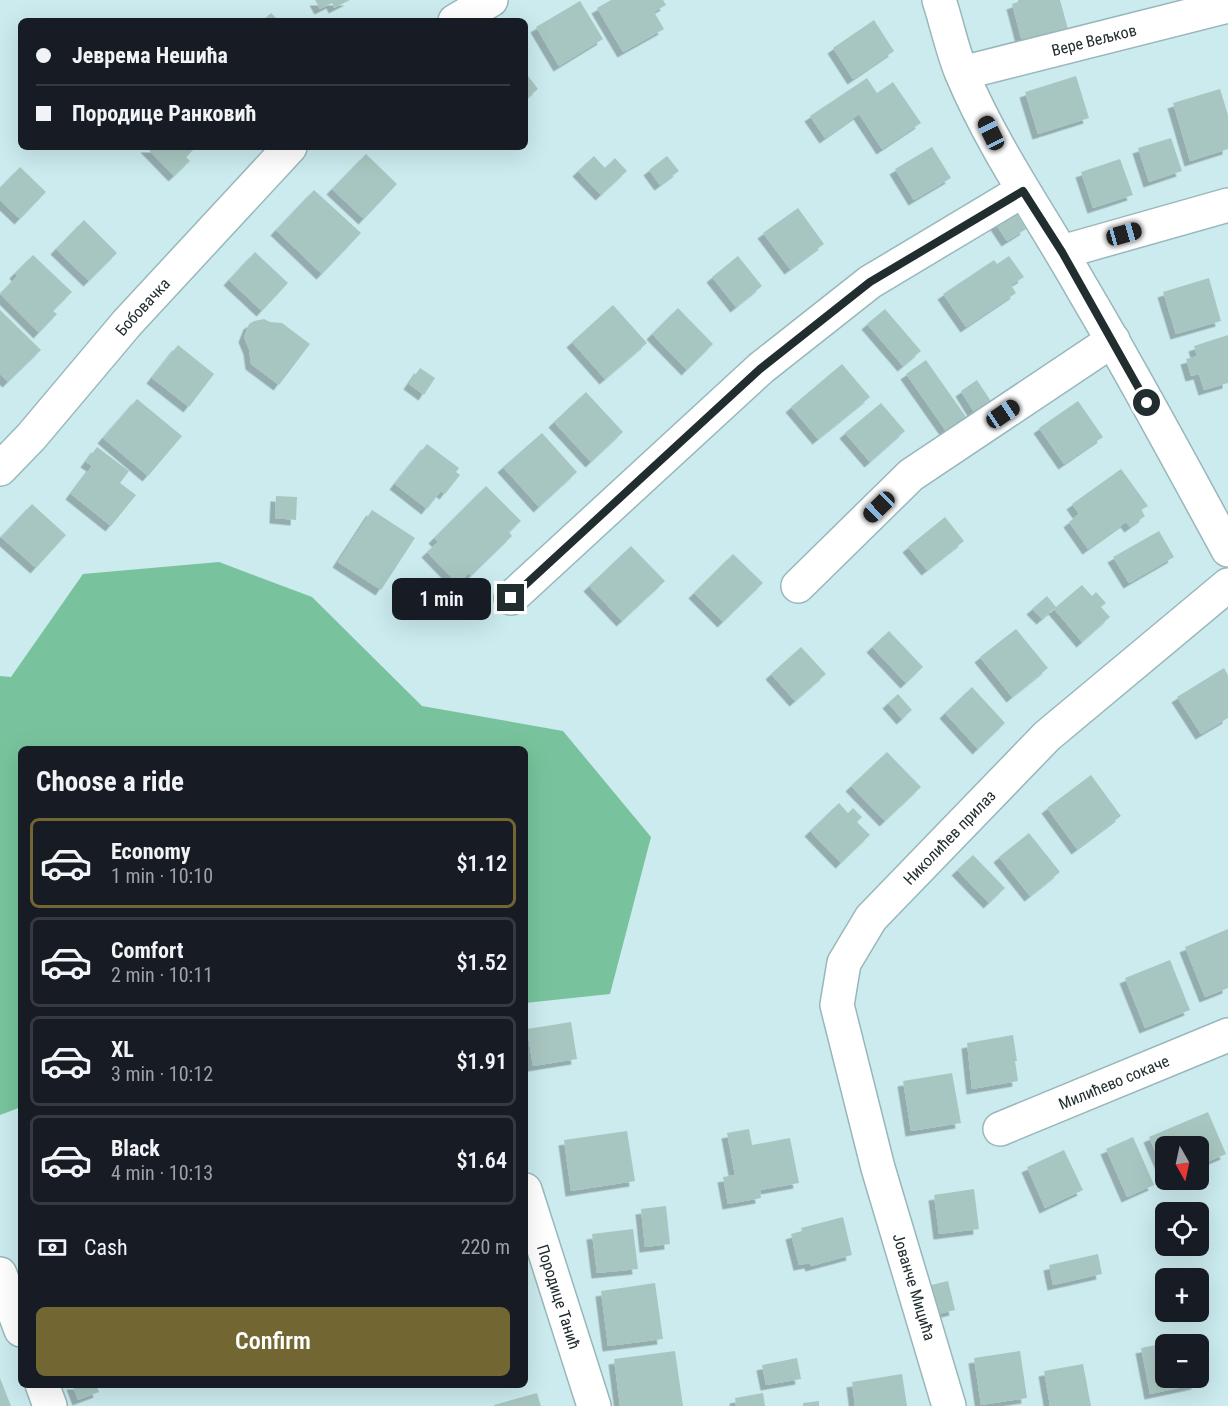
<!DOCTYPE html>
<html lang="en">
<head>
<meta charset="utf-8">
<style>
	body { margin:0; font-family:"Roboto Condensed",sans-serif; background:#242831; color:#f1f3f6; height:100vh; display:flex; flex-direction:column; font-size:22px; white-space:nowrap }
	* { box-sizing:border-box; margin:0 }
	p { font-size:20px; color:#9ea1a6 }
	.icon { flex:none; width:33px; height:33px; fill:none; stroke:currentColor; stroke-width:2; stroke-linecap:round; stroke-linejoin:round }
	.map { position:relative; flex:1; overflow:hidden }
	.drawer { position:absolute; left:18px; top:746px; width:510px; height:642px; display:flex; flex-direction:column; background:#171b24; border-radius:9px; box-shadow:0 6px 24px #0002 }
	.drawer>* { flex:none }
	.top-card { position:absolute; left:18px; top:18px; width:510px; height:132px; border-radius:9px; box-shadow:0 6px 24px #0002; display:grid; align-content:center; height:132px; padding:0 18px; background:#171b24 }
	.needle { width:39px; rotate:171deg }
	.controls { position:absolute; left:1155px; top:1136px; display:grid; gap:12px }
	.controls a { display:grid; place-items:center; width:54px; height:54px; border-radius:9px; background:#171b24; box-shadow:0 6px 24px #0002; font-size:30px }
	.end { position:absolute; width:27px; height:27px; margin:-14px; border:8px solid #212d2f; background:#fff; box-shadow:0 0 0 3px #fff }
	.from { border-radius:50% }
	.bubble { position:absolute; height:42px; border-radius:9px; background:#171b24; box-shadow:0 6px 24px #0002; font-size:20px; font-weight:600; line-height:42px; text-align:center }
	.car { position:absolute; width:18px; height:36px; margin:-18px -9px; border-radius:8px; box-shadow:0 0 4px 2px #0007; background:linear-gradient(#222 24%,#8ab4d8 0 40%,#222 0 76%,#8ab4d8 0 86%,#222 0) }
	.top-card b { display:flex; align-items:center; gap:21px; height:57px; font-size:22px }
	.top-card b+b { border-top:2px solid #363941 }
	.top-card i { width:15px; height:15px; background:#f1f3f6 }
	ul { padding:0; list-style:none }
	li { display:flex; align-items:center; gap:18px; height:90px; margin:0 12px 9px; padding:0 6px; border:3px solid #363941; border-radius:9px }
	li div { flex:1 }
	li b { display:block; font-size:22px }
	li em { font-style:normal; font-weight:600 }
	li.selected { border-color:#726633 }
	li>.icon { width:54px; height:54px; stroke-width:1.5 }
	h2 { padding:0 18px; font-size:27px; line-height:72px }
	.pay { display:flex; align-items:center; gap:15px; height:66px; padding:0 18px; font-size:22px }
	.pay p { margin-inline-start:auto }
	.cta { display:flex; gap:12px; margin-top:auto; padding:12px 18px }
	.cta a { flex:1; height:69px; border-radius:9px; background:#726633; color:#fff; font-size:24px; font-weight:600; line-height:69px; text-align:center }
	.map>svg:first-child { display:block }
	.forest { fill:#78c39d }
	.building { fill:#a8c6c1; filter:url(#shadow) }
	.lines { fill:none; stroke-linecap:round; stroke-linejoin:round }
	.minor-casing { stroke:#99b7ba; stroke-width:36 }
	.minor { stroke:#fff; stroke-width:33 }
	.route { stroke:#212d2f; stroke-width:8 }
	.labels { text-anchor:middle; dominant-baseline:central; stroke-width:4.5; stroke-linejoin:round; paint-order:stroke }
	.street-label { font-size:16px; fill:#212d2f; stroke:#fff }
</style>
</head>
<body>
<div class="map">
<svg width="1228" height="1406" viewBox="0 0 1228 1406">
	<defs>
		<filter id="shadow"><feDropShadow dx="-5.5" dy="5.5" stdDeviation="0" flood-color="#0004"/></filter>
	</defs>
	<rect width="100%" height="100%" fill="#cbebee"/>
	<path class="forest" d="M 219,562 L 312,597 L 422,706 L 563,731 L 651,837 L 610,994 L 525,1003 L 525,748 L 21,748 L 21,1107 L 0,1115 L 0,676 L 11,677 L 83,574 Z"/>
	<g class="building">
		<path d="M 315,0 L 350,0 L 334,8 L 332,3 L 320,9 Z"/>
		<path d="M 611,0 L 663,0 L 666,5 L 654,12 L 664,29 L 623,52 L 597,8 Z"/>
		<path d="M 1018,0 L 1060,0 L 1068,29 L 1022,42 L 1012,4 L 1018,2 Z"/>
		<path d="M 580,1 L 603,39 L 559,66 L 536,27 Z"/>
		<path d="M 271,13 L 279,21 L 262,21 Z"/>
		<path d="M 874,20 L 894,51 L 853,79 L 833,48 Z"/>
		<path d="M 525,72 L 538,89 L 525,100 Z"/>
		<path d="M 1076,76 L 1089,118 L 1038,134 L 1025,92 Z"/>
		<path d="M 867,78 L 877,93 L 893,82 L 921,123 L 882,149 L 859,114 L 825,138 L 810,116 Z"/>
		<path d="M 1220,89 L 1228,115 L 1228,149 L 1190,161 L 1173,103 Z"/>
		<path d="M 1171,138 L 1182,171 L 1149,182 L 1138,148 Z"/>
		<path d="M 146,147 L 196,147 L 186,157 L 190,161 L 174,176 Z"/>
		<path d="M 932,147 L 951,178 L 914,200 L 895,169 Z"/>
		<path d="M 366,154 L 397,184 L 364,219 L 332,189 Z"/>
		<path d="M 594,156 L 605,168 L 615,158 L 627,171 L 601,195 L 578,171 Z"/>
		<path d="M 667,156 L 679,171 L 660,185 L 649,170 Z"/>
		<path d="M 1120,159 L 1133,195 L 1093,208 L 1081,172 Z"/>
		<path d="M 20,167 L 46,192 L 20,219 L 0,200 L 0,188 Z"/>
		<path d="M 314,190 L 361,233 L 322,274 L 276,230 Z"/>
		<path d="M 798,208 L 824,244 L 790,269 L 763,233 Z"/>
		<path d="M 1014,210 L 1026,229 L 1007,241 L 995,223 Z"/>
		<path d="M 84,220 L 117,253 L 89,281 L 56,249 Z"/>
		<path d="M 255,252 L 288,283 L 262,311 L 229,280 Z"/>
		<path d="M 33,255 L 72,292 L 53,311 L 57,314 L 39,333 L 0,294 L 17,276 L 15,273 Z"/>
		<path d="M 738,256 L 762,286 L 736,307 L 712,277 Z"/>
		<path d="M 1009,256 L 1024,277 L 1011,285 L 1016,293 L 966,327 L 943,294 L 994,260 L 997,264 Z"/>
		<path d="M 1209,278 L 1221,321 L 1176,334 L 1163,292 Z"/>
		<path d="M 613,305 L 647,343 L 605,379 L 572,342 Z"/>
		<path d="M 678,308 L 713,344 L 687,370 L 652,334 Z"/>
		<path d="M 885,309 L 921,351 L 903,366 L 867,324 Z"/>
		<path d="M 0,310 L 41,350 L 8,382 L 0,374 Z"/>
		<path d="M 264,319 L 270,322 L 282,323 L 310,344 L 279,385 L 251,364 L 249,349 L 244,337 L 249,324 L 254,321 Z"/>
		<path d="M 1228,335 L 1228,383 L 1204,390 L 1199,374 L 1191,376 L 1186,359 L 1197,356 L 1194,346 Z"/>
		<path d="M 178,345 L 214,374 L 189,407 L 152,378 Z"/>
		<path d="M 926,360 L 966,417 L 946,431 L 906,374 Z"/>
		<path d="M 842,364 L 870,397 L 818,439 L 791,407 Z"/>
		<path d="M 420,368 L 435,378 L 424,395 L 409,384 Z"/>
		<path d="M 977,380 L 992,403 L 975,414 L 961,391 Z"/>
		<path d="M 586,392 L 623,432 L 591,462 L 554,422 Z"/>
		<path d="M 137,399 L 182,436 L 148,476 L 103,438 Z"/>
		<path d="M 1078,401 L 1103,437 L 1064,464 L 1039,428 Z"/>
		<path d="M 881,403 L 905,431 L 870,462 L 845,433 Z"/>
		<path d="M 542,433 L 577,472 L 539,507 L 503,467 Z"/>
		<path d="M 427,444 L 459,468 L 456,472 L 460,475 L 445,494 L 441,491 L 427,509 L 395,484 Z"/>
		<path d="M 97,447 L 129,471 L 120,483 L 136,495 L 111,526 L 71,494 L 92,466 L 86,462 Z"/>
		<path d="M 1121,469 L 1148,506 L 1141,510 L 1145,516 L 1130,527 L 1126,522 L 1088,549 L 1069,522 L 1079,514 L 1072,504 Z"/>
		<path d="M 486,486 L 521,521 L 509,532 L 512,536 L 471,576 L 469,573 L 458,584 L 427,552 L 438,542 L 434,538 Z"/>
		<path d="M 276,496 L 297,497 L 296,520 L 275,518 Z"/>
		<path d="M 32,504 L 66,535 L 36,568 L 1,537 Z"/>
		<path d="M 372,510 L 415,538 L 381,590 L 338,562 Z"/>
		<path d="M 945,517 L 964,541 L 927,570 L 908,547 Z"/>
		<path d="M 1159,531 L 1174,557 L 1129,583 L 1113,557 Z"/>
		<path d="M 631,546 L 665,581 L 622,621 L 589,586 Z"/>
		<path d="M 733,554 L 763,583 L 723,622 L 694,593 Z"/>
		<path d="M 1082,585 L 1092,596 L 1096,592 L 1106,603 L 1101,607 L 1110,617 L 1082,642 L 1054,609 L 1042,619 L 1032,609 L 1047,596 L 1056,607 Z"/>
		<path d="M 1016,629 L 1048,668 L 1012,697 L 980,657 Z"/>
		<path d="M 889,631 L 923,667 L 906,683 L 872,647 Z"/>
		<path d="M 801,647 L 826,674 L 795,701 L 771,674 Z"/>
		<path d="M 1224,668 L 1228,675 L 1228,718 L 1201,734 L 1177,697 Z"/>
		<path d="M 972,687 L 1005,723 L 978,749 L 945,713 Z"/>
		<path d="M 898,694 L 912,710 L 902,719 L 888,703 Z"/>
		<path d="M 887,752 L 921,787 L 885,821 L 851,786 Z"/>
		<path d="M 1091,775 L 1121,816 L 1077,849 L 1047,808 Z"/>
		<path d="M 839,803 L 848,813 L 853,808 L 862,817 L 857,822 L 870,835 L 841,863 L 810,831 Z"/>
		<path d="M 1029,833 L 1060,872 L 1030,896 L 999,857 Z"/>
		<path d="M 973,855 L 1005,888 L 989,903 L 957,870 Z"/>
		<path d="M 1228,929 L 1228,988 L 1205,997 L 1185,947 Z"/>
		<path d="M 1170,960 L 1190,1010 L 1145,1028 L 1125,978 Z"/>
		<path d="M 571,1022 L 577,1059 L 533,1066 L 527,1029 Z"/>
		<path d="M 1013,1035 L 1017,1061 L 1015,1061 L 1018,1081 L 972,1089 L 967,1043 Z"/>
		<path d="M 952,1073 L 961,1123 L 911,1131 L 903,1081 Z"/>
		<path d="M 1208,1112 L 1226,1154 L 1198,1166 L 1198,1146 L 1166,1146 L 1166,1176 L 1149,1137 Z"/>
		<path d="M 749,1129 L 752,1145 L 790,1138 L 799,1183 L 760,1190 L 761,1198 L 728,1204 L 723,1177 L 735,1175 L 727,1133 Z"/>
		<path d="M 627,1131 L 635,1181 L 571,1191 L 564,1140 Z"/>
		<path d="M 1133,1137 L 1154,1185 L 1127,1197 L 1106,1149 Z"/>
		<path d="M 1064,1150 L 1083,1190 L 1045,1208 L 1027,1167 Z"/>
		<path d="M 974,1189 L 979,1229 L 939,1234 L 934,1195 Z"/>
		<path d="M 666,1206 L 670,1244 L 645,1247 L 641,1209 Z"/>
		<path d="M 843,1217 L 852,1255 L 811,1266 L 810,1263 L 799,1265 L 791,1234 L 802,1231 L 801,1228 Z"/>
		<path d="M 633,1229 L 638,1269 L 597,1273 L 592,1234 Z"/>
		<path d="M 1098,1254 L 1102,1274 L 1053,1285 L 1049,1265 Z"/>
		<path d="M 948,1281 L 955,1310 L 934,1315 L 927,1286 Z"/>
		<path d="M 655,1283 L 663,1339 L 608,1346 L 601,1291 Z"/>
		<path d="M 1189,1339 L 1190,1344 L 1169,1344 L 1169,1343 Z"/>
		<path d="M 1166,1343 L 1166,1377 L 1196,1377 L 1197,1384 L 1150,1394 L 1141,1348 Z"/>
		<path d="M 675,1351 L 683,1406 L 620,1406 L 614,1359 Z"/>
		<path d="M 1020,1351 L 1027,1398 L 981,1405 L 974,1358 Z"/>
		<path d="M 797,1358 L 801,1379 L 766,1385 L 762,1365 Z"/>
		<path d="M 1083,1364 L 1091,1406 L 1050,1406 L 1044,1371 Z"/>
		<path d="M 902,1374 L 907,1406 L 855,1406 L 852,1382 Z"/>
		<path d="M 0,1378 L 11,1406 L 0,1406 Z"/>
		<path d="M 72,1384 L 96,1384 L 99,1392 L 78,1400 Z"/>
		<path d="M 537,1393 L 541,1406 L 494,1406 L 494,1405 Z"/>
		<path d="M 763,1393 L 765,1406 L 736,1406 L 735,1398 Z"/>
		<path d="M 819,1401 L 819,1406 L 803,1406 L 803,1403 Z"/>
	</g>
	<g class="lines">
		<g class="minor-casing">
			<g id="minor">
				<path d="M 939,0 C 947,24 952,50 962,74 C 994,150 1042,217 1082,288 C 1133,374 1180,462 1228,550"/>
				<path d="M 455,21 L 491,0"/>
				<path id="s1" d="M 962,73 L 1228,6"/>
				<path d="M 1062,252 L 1228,205"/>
				<path id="s2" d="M 0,469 L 31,437 L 127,323 L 290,147"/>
				<path d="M 798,586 L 911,475 L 1113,340"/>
				<path d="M 511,598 L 761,368 L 870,282 L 1022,191"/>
				<path id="s3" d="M 1000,1129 L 1228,1035"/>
				<path id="s4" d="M 525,1190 L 594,1406"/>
				<path d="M 0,1274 L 21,1330"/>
				<path d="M 42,1384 L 50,1406"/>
				<path id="s5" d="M 949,1406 L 878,1168 L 837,1005 L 844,963 L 871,918 L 1047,736 L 1228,585"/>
			</g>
		</g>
		<use href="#minor" class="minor"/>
	</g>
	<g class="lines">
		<path class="route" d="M 511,598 L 760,369 L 870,282 L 1023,191 L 1062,252 L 1147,403"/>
	</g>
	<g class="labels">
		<g class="street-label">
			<text stroke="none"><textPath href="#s1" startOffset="136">Вере Вељков</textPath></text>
			<text stroke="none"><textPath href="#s2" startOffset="216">Бобовачка</textPath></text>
			<text stroke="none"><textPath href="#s5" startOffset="624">Николићев прилаз</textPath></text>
			<text stroke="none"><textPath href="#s3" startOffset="123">Милићево сокаче</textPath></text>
			<text transform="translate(914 1287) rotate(73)">Јованче Мицића</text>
			<text stroke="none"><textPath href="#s4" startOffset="112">Породице Танић</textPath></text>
		</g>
	</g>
</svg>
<div class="controls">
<a><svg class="needle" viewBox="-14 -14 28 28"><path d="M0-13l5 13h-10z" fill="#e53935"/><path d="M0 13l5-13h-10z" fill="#9ea1a6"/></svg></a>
<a><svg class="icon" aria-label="locate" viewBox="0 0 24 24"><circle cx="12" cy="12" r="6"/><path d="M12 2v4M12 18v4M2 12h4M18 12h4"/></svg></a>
<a>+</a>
<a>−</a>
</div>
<i class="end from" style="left:1147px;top:403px"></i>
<i class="end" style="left:511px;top:598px"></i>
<div class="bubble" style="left:392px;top:578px;width:99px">1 min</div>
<i class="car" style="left:991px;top:133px;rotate:334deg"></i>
<i class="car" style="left:1124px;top:234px;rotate:74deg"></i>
<i class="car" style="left:1003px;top:414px;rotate:56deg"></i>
<i class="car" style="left:879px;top:507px;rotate:226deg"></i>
<div class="top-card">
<b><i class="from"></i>Јеврема Нешића</b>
<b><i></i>Породице Ранковић</b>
</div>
<section class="drawer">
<h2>Choose a ride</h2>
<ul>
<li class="selected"><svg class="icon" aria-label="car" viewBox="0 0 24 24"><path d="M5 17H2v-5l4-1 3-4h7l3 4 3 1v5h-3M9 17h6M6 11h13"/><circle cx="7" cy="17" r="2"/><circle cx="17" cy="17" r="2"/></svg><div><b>Economy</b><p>1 min · 10:10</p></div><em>$1.12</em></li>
<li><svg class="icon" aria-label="car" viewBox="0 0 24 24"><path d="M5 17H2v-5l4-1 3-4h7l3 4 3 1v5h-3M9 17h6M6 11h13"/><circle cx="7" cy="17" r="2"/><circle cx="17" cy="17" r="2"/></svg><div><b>Comfort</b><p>2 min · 10:11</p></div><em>$1.52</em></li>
<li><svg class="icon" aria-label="car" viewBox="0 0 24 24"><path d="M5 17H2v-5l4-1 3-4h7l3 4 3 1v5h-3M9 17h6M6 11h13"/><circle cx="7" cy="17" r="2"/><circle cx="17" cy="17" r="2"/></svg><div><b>XL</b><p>3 min · 10:12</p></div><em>$1.91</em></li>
<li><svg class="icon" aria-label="car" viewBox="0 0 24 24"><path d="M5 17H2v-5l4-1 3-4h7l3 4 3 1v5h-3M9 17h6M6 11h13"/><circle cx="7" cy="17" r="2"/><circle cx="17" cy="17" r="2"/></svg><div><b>Black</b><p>4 min · 10:13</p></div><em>$1.64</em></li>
</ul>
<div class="pay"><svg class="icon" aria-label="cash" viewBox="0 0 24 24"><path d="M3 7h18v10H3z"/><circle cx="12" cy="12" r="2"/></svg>Cash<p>220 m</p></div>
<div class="cta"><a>Confirm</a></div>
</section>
</div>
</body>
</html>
